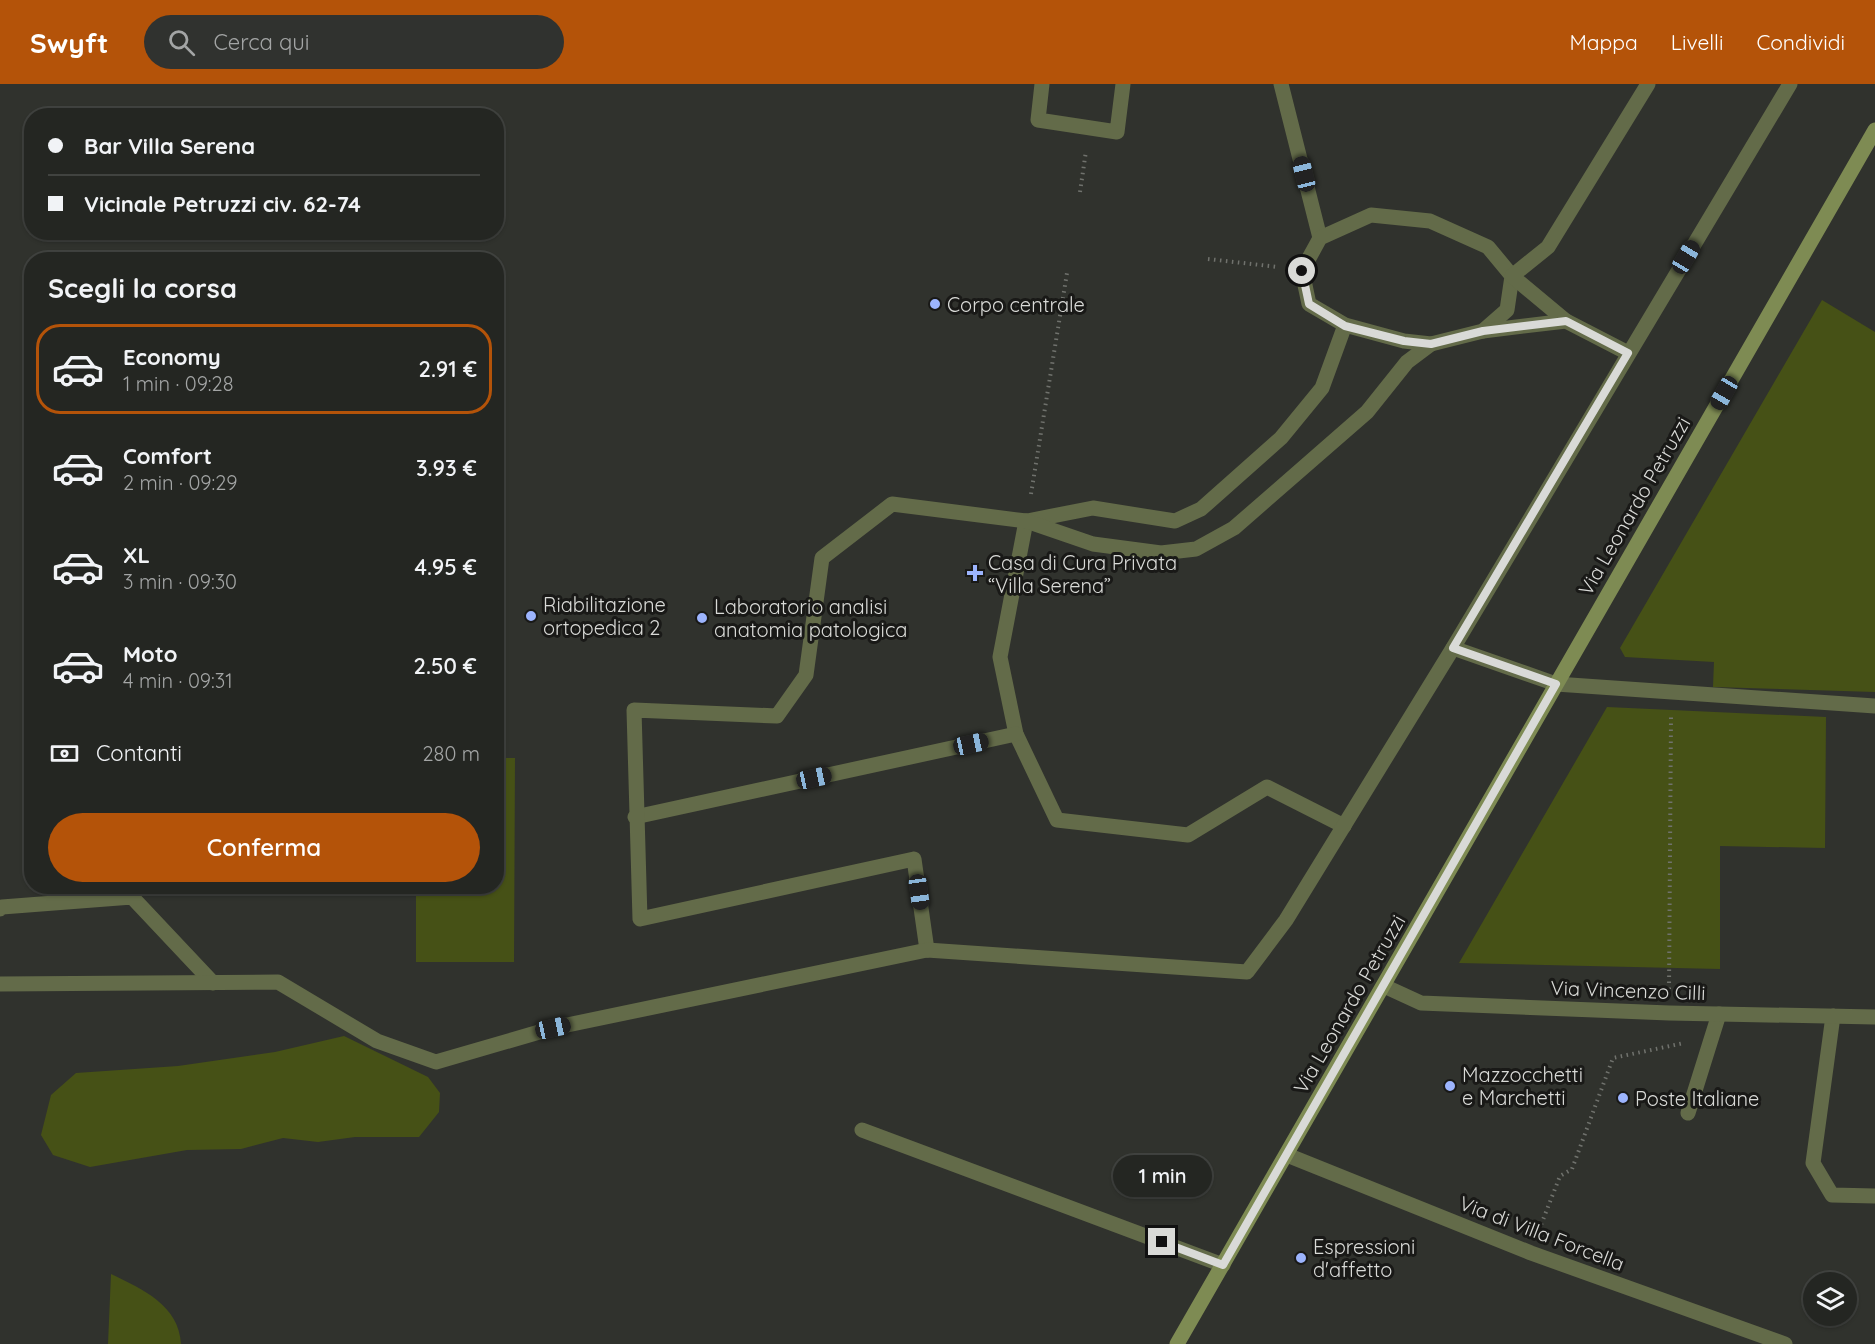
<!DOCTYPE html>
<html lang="it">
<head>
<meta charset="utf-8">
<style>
	body { margin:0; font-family:Quicksand,sans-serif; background:#30322f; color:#f1f3f6; height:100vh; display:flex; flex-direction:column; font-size:22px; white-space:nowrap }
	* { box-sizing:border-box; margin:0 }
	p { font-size:20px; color:#a3a5a5 }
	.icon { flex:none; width:33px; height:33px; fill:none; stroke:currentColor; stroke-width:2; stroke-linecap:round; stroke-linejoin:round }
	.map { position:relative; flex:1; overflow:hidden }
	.panel { position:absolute; left:24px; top:168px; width:480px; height:642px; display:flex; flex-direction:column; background:#242622; border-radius:24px; box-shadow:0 2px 4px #0004,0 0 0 2px #414340 }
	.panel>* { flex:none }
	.top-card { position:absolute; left:24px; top:24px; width:480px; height:132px; border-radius:24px; box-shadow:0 2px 4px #0004,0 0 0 2px #414340; display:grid; align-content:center; height:132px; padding:0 24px; background:#242622 }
	.fabs { position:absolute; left:1803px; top:1188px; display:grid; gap:12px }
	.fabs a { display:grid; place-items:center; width:54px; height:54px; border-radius:50%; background:#242622; box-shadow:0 2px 4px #0004,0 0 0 2px #414340; font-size:30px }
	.end { position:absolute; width:27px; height:27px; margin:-14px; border:8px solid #d9dad7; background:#111; box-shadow:0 0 0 3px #111 }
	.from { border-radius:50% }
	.bubble { position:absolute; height:42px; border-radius:21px; background:#242622; box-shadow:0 2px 4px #0004,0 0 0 2px #414340; font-size:20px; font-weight:600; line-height:42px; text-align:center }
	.car { position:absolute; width:18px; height:36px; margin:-18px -9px; border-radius:8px; box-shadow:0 0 4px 2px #0007; background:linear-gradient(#222 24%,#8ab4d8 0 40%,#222 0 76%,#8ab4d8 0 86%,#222 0) }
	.top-card b { display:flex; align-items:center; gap:21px; height:57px; font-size:22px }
	.top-card b+b { border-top:2px solid #414340 }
	.top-card i { width:15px; height:15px; background:#f1f3f6 }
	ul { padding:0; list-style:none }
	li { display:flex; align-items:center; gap:18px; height:90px; margin:0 12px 9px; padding:0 12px; border:3px solid transparent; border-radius:24px }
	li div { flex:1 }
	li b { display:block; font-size:22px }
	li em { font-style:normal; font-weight:600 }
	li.current { border-color:#b45309 }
	li>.icon { width:54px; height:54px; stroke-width:1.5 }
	h2 { padding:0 24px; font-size:27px; line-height:72px }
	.pay { display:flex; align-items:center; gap:15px; height:66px; padding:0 24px; font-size:22px }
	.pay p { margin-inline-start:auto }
	.action { display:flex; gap:12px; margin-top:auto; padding:12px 24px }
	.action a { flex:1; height:69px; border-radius:36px; background:#b45309; color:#fff; font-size:24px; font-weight:600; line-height:69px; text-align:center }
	header { display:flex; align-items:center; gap:36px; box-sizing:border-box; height:84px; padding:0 30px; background:#b45309; color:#fff }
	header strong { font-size:28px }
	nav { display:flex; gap:33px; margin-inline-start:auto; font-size:21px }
	.search { width:420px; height:54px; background:#30322f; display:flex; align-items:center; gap:15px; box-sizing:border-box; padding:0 21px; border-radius:33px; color:#a3a5a5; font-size:22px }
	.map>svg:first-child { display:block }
	.green { fill:#465116 }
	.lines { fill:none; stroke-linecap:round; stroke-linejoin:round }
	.path { stroke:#70726d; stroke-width:4; stroke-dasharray:1.5 4.5; stroke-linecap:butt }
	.lane { stroke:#636b49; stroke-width:15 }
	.street { stroke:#636b49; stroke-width:15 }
	.secondary { stroke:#7e8b53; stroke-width:15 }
	.route { stroke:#d9dad7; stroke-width:8 }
	.poi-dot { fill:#9cb4fd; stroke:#191917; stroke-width:2 }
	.labels { text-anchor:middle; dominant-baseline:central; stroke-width:6; stroke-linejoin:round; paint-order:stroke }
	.poi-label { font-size:20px; fill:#d9dad7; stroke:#191917; text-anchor:start }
	.street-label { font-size:20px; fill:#d9dad7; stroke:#191917 }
</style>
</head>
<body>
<header>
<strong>Swyft</strong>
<div class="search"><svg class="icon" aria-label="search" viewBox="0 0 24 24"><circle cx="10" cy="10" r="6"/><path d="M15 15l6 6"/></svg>Cerca qui</div>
<nav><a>Mappa</a><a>Livelli</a><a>Condividi</a></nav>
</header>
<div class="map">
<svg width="1875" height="1260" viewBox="0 0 1875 1260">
	<rect width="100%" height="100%" fill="#30322d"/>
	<g class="green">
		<path d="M 1822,216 L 1875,248 L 1875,608 L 1713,603 L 1714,578 L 1625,573 L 1620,564 Z"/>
		<path d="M 1607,623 L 1826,633 L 1825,764 L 1720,762 L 1720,885 L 1459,879 Z"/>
		<path d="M 497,674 L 515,674 L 514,878 L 416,878 L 416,803 L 496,802 Z"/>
		<path d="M 344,952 L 428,993 L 440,1009 L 439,1028 L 419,1053 L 355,1053 L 318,1058 L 283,1054 L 241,1065 L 187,1066 L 90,1083 L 53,1071 L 41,1051 L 51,1011 L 76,989 L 178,982 L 275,968 Z"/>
		<path d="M 111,1190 C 142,1205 179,1221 181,1260 L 108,1260 Z"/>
	</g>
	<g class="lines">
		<g class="path">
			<path d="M 1080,108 L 1086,67"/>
			<path d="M 1208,175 L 1278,183"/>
			<path d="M 1031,410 L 1067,189"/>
			<path d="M 1669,905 L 1671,633"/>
			<path d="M 1539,1146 L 1560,1092 L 1572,1085 L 1613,974 L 1684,959"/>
		</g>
		<g class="lane">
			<path d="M 1042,0 L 1038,36 L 1117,48 L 1123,0"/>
			<path d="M 1281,0 L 1320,154"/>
			<path d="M 1371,131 L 1430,137 L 1488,163 L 1512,192 L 1507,226 L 1483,247 L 1431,260 L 1404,257 L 1345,241 L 1309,220 L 1302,187 L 1320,154 Z"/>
			<path d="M 1483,247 L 1566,237"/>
			<path d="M 1628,269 L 1566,237 L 1512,192 L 1548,163 L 1648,0"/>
			<path d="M 1026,437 L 1000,573 L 1016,650 L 1057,736 L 1188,751 L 1267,703 L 1344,742"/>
			<path d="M 1027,437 L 1093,424 L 1175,437 L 1201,425 L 1281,354 L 1322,304 L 1345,241"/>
			<path d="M 1453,564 L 1556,600 L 1875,622"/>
			<path d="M 635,733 L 1016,650"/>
			<path d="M 0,825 L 2,823 L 132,813 L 213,899"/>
			<path d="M 927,866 L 914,775 L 640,835 L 634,626 L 777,632 L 806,591 L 822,474 L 892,420 L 1026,437 L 1093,460 L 1161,469 L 1196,465 L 1234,444 L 1367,328 L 1407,278 L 1431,260"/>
			<path d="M 0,900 L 278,898 L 377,957 L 436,978 L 553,944 L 927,866 L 1247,888 L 1286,836 L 1453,564 L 1790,0"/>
			<path d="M 1833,932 L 1813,1079 L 1832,1111 L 1875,1112"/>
			<path d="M 1688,1029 L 1719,930"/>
		</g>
		<g class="street">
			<path d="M 1384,902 L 1421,919 L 1669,929 L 1875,933"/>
			<path d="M 862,1046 L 1223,1181"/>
			<path d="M 1287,1071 L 1531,1169 L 1785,1260"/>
		</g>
		<path class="secondary" d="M 1177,1260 L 1875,46"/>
	</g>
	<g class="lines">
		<path class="route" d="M 1162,1158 L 1223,1181 L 1556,600 L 1453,564 L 1628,269 L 1566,237 L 1483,247 L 1431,260 L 1404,257 L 1345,242 L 1309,220 L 1302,187"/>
	</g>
	<g class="poi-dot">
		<circle cx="935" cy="220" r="6"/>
		<path d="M972 480h6v6h6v6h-6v6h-6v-6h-6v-6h6z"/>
		<circle cx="531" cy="532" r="6"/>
		<circle cx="702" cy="534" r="6"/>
		<circle cx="1450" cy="1002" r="6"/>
		<circle cx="1623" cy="1014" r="6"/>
		<circle cx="1301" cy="1174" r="6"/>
	</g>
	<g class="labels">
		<g class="poi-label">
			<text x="947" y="220">Corpo centrale</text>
			<text x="988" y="478">Casa di Cura Privata<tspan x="988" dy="23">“Villa Serena”</tspan></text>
			<text x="543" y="520">Riabilitazione<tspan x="543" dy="23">ortopedica 2</tspan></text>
			<text x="714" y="522">Laboratorio analisi<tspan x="714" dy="23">anatomia patologica</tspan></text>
			<text x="1462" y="990">Mazzocchetti<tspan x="1462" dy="23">e Marchetti</tspan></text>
			<text x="1635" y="1014">Poste Italiane</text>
			<text x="1313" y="1162">Espressioni<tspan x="1313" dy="23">d'affetto</tspan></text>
		</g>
		<g class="street-label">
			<text transform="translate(1634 422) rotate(-60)">Via Leonardo Petruzzi</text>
			<text transform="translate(1628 906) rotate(2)">Via Vincenzo Cilli</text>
			<text transform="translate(1349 920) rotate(-60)">Via Leonardo Petruzzi</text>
			<text transform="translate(1542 1149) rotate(21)">Via di Villa Forcella</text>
		</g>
	</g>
</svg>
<div class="fabs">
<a><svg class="icon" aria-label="layers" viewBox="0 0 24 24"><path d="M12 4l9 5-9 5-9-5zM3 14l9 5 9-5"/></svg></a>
</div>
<i class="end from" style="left:1302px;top:187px"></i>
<i class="end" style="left:1162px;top:1158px"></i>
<div class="bubble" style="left:1113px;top:1071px;width:99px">1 min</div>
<i class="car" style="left:1304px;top:90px;rotate:346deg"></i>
<i class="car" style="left:1686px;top:173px;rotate:31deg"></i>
<i class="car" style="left:1724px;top:309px;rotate:210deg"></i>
<i class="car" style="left:971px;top:660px;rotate:78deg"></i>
<i class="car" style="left:814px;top:694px;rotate:78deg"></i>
<i class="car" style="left:919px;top:808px;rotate:172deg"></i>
<i class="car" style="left:553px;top:944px;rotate:78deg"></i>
<div class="top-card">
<b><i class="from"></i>Bar Villa Serena</b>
<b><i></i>Vicinale Petruzzi civ. 62-74</b>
</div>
<section class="panel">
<h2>Scegli la corsa</h2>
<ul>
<li class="current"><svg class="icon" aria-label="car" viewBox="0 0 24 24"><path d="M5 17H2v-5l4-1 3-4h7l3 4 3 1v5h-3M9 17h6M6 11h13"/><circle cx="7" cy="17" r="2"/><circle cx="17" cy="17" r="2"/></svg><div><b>Economy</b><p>1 min · 09:28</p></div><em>2.91 €</em></li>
<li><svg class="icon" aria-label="car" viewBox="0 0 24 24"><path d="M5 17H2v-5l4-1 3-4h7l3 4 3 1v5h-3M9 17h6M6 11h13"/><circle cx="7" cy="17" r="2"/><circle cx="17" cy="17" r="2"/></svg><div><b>Comfort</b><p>2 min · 09:29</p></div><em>3.93 €</em></li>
<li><svg class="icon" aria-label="car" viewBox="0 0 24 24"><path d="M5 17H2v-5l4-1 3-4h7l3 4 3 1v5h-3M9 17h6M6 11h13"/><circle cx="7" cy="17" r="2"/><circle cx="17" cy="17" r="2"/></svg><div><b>XL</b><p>3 min · 09:30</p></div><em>4.95 €</em></li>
<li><svg class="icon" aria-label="car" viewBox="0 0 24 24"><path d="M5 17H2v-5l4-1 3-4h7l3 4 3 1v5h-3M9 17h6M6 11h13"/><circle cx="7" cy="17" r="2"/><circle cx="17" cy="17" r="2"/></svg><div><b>Moto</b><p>4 min · 09:31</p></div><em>2.50 €</em></li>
</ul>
<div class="pay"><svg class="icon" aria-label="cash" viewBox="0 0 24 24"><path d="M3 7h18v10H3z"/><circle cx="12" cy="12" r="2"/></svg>Contanti<p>280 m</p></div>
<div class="action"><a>Conferma</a></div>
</section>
</div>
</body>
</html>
